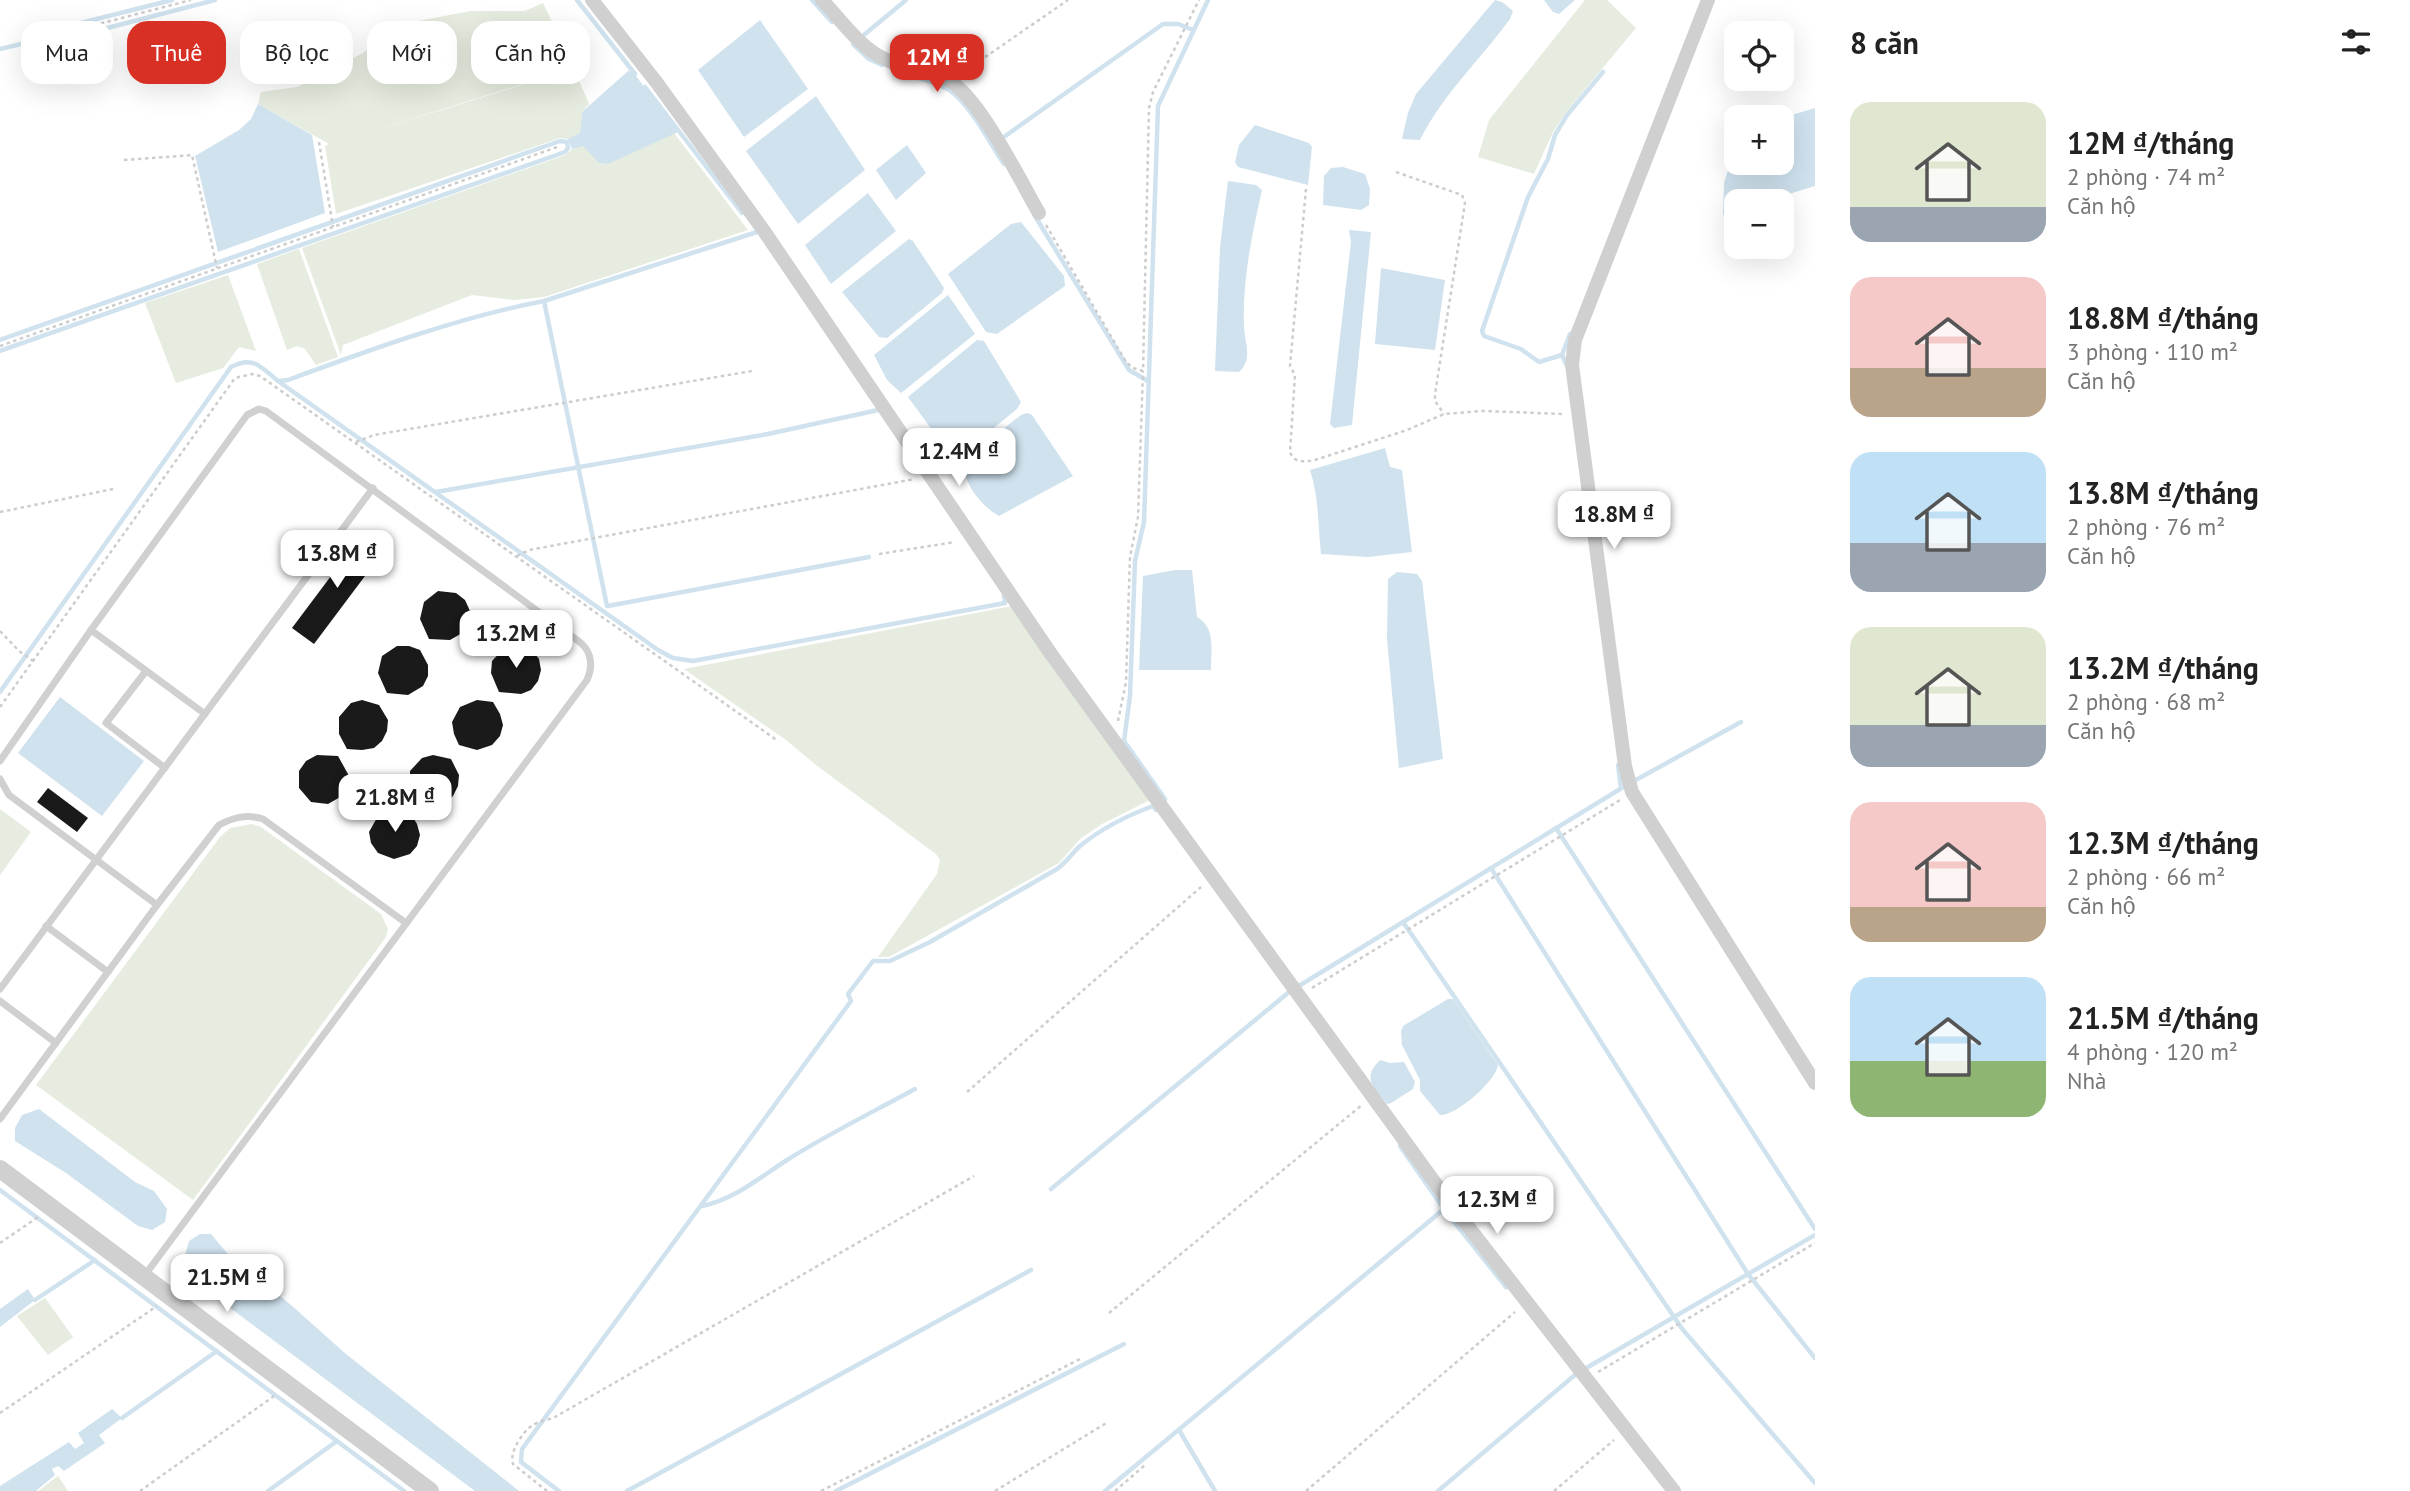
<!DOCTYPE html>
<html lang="vi">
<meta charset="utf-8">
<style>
body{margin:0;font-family:"PT Sans",sans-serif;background:#f6f6f6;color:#222;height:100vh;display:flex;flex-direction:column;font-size:26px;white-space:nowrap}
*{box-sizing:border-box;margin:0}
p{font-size:23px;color:#767676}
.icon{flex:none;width:38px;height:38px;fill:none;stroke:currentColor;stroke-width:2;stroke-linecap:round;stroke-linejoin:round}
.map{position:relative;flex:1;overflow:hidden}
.panel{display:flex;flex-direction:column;background:#fff;width:595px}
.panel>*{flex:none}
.top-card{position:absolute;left:21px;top:21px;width:665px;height:63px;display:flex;gap:14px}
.tools{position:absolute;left:1724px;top:21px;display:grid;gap:14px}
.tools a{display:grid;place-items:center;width:70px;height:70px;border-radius:14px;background:#fff;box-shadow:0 7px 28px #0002;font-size:35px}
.price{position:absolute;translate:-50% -60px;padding:0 16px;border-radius:14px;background:#fff;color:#222;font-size:23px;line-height:46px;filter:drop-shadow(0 2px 4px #0008)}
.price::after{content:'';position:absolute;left:50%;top:42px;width:21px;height:16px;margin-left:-10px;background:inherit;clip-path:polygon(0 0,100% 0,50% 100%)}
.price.current{background:#d93025;color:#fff}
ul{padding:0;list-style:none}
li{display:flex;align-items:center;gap:21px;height:175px;padding:0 35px}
li span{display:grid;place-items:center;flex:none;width:196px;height:140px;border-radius:21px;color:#555}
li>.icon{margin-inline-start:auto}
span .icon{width:84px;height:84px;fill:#fffc;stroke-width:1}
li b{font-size:30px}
h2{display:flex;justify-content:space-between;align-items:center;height:84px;padding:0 35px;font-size:30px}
.tag{padding:0 24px;border-radius:21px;background:#fff;box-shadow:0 7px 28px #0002;font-size:24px;line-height:63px}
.tag.current{background:#d93025;color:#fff}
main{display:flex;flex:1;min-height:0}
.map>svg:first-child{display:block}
.green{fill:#e6ecdf}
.water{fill:#cfe2ee}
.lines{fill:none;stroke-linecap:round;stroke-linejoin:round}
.stream{stroke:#cfe2ee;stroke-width:4.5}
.building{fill:#1a1a1a}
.path{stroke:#cdcdcd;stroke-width:2.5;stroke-dasharray:3.5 3.5;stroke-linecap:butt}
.service{stroke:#d0d0d0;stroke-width:7}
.minor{stroke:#d0d0d0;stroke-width:14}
.tertiary{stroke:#d0d0d0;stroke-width:18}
</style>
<main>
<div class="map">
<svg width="1815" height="1491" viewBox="0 0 1815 1491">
<rect width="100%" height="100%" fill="#fff"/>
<g class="green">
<path d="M1585 0H1607L1636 28 1566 112 1553 132 1534 174 1478 157 1489 120Z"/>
<path d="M543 3 574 68 344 140 574 69 589 104 582 112 580 134 568 139 560 138 336 214 325 146 329 144 258 104 261 92 297 87 363 53 391 28 407 23 471 11H525Z"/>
<path d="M674 133 748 230 544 297 515 300 472 295 343 345 341 355 302 248 565 155 572 149 583 145 599 163 608 164Z"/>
<path d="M299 249 338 357 316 365 305 349 297 346 287 350 257 264Z"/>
<path d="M228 275 256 351 239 347 223 368 176 383 145 303Z"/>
<path d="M1012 606 1150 800 1102 824 1080 839 1059 863 889 957H878L937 874 940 860 936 854 816 765 786 740 684 669Z"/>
<path d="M0 809 31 832 0 875Z"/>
<path d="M252 824 261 827 381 914 388 929 386 937 193 1200 36 1085 220 837 230 828Z"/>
<path d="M45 1298 73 1337 48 1355 17 1316Z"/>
<path d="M58 1476 68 1491H38Z"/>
</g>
<g class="water">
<path d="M1495 0 1502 2 1513 11 1510 19C1480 60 1443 94 1420 140L1402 139 1408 113 1416 94Z"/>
<path d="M1544 0H1575L1559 14 1553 12Z"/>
<path d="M760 20 808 89 744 137 698 70Z"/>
<path d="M628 71 633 72 678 132 608 164 599 163 583 146 572 149 568 139 580 133 582 112Z"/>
<path d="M816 96 865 170 798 224 746 151Z"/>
<path d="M258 104 312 135 325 213 218 252 195 156 239 130 251 119Z"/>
<path d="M1815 108V186L1767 201H1736V211L1723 215 1724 183 1736 144V163H1782V118Z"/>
<path d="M1255 125 1309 143 1312 147 1308 185 1238 167 1235 162 1239 145Z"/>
<path d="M907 145 926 173 896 200 876 170Z"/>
<path d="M1343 167 1365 174 1370 189 1369 205 1361 210 1323 205 1324 176 1331 168Z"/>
<path d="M1228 181 1256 185 1262 190C1252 234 1242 281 1244 327 1245 344 1253 359 1239 372L1215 371 1220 247Z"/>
<path d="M868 193 896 231 831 284 805 245Z"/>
<path d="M1021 222 1064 276 1065 286 997 334 986 332 948 274 1011 224Z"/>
<path d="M1349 230 1371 232 1352 425 1334 428 1330 424 1351 242Z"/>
<path d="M909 239 913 241 944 288 942 293 887 338 879 337 842 292Z"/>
<path d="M1381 268 1445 280 1435 350 1375 344Z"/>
<path d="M948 295 975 334 901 393 887 380 874 355Z"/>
<path d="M977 340 984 341 1021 402 1017 409 958 457 946 449 908 397Z"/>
<path d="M1027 413 1032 415 1073 476 999 516C981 506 962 483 964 460L1021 415Z"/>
<path d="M1385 448 1390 467 1402 470 1412 552 1368 557 1321 554C1318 527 1319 497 1310 470Z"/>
<path d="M1175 570H1192L1197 617C1216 628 1211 650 1211 670H1139L1143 576Z"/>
<path d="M1397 572 1417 574 1422 581 1443 759 1399 768 1387 639 1388 579Z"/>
<path d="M60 697 144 761 102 816 18 753Z"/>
<path d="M1448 999H1453L1498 1065C1496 1081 1456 1116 1440 1115L1420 1091V1080L1402 1045 1401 1031 1403 1026Z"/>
<path d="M1380 1060 1390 1063 1404 1062 1415 1082 1413 1089 1391 1103 1387 1104C1374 1086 1361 1079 1380 1060Z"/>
<path d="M39 1109 135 1182 154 1191 167 1209 165 1222 152 1230 138 1226 66 1173 15 1141V1128L22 1115Z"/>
<path d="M200 1234H211L227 1253 291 1305 346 1354 519 1491H475L185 1274 182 1266 189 1241Z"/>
<path d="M28 1289 35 1300 0 1327V1309Z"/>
<path d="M112 1409 122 1418 99 1435 105 1443 64 1471 58 1466 52 1469 55 1475 36 1491H0V1486L69 1442 75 1449 84 1443 78 1433Z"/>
</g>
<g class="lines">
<g class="stream">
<path d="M172 0 53 30 54 36 61 40 215 0"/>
<path d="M577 0 635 74"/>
<path d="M812 0 832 22"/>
<path d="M859 39 906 0"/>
<path d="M853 44 869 59 882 65"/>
<path d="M0 49 54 36"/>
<path d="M893 70C910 77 931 79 946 88 969 101 989 142 1004 164"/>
<path d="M645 87 742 213"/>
<path d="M1001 139 1163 24H1178L1193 30"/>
<path d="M1035 216 1129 370 1148 381"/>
<path d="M544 301 607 606"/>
<path d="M0 340 560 141 567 142 568 148 565 152 0 351"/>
<path d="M1562 355 1539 362 1521 349 1484 336 1482 331 1528 197 1548 159 1555 135 1567 115 1603 72"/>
<path d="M1566 364 1562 355 1570 334"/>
<path d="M278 381 658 650 673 658 693 661 1005 603 1004 595"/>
<path d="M436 492 768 434 878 410"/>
<path d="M608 606 869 557"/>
<path d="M0 692 231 367C253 355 261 367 278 381L288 380C369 350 460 317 544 301L757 232"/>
<path d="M1618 765 1621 788"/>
<path d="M1165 799 1124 741 1130 696 1135 561 1144 522 1158 106 1208 0"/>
<path d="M1556 828 1815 1229"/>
<path d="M1491 868 1748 1274 1815 1358"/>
<path d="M1403 922 1683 1330 1815 1483"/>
<path d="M1400 1146 1444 1209 1506 1287"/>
<path d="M1051 1189 1289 992 1625 786 1741 722"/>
<path d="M0 1190 404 1491"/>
<path d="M702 1206C735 1199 759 1178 787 1160 828 1134 873 1112 915 1089"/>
<path d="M35 1300 95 1260"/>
<path d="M122 1418 217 1351"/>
<path d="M1179 1430 1215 1491"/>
<path d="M268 1491 337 1441"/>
<path d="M559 1491 521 1462 522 1449 851 1001 848 994 873 961H890L930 942 1057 869C1066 863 1072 853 1080 846 1102 828 1126 816 1153 806L1156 810"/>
<path d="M627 1491 1031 1270"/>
<path d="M836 1491 1124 1344"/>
<path d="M1105 1491 1444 1209"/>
<path d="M1438 1491 1576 1374 1815 1235"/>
</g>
</g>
<g class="building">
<path d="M361 536 383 552 314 644 292 628Z"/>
<path d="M438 591 456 593 465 600 470 611 469 622 464 632 450 640 429 639 420 619 424 602Z"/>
<path d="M522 645 532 650 539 659 541 670 538 681 531 690 521 694 499 692 491 673 492 661 504 648Z"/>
<path d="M397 646H409L420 650 428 665V676L423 686 408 695 387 693 378 673 382 656Z"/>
<path d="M362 700 379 705 388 720 387 731 382 741 374 748 362 750 347 749 339 734V717L351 703Z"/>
<path d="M477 700 493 702 500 714 503 725 500 736 492 745 477 750 459 745 454 734 452 722 460 707Z"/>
<path d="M317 755 338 756 348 774 347 785 342 796 328 804 311 802 299 788V771L306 761Z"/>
<path d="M433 755 451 759 459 775 458 786 453 796 445 803 433 805 418 803 410 789V771L422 758Z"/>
<path d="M48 788 88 818 77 832 37 802Z"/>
<path d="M394 809 409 811 417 824 420 835 417 846 410 854 394 859 378 853 371 843 369 832 378 816Z"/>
</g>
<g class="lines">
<g class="path">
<path d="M60 34 191 0"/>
<path d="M962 73 1068 0"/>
<path d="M319 142 333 227"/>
<path d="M124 160 192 155 217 268"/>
<path d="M1396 172 1462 195 1465 203 1435 394V401L1444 414"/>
<path d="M1306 189 1290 366 1295 375 1290 452C1294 463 1302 461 1312 461L1407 430 1444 414 1482 411 1565 414"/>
<path d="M1046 225 1126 362 1133 368 1143 371 1149 108 1153 92 1199 0"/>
<path d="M0 346 560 146"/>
<path d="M356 442 374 435 752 371"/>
<path d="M0 512 113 489"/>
<path d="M879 554 955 542"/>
<path d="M517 556 529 550 915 479"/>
<path d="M0 631 19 651 33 661"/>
<path d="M0 707 235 378 252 374 260 376 778 741"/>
<path d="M1118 721 1126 682 1130 557 1138 517 1143 372"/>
<path d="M1312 988 1620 800"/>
<path d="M967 1092 1201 887"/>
<path d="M0 1243 38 1217"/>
<path d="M1109 1313 1362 1105"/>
<path d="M1598 1372 1815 1243"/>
<path d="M0 1413 157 1306"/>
<path d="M140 1491 274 1396"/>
<path d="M547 1491 513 1464C509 1452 523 1431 533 1425 539 1421 549 1420 555 1417L974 1176"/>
<path d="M821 1491 1082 1358"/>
<path d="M995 1491 1108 1422"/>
<path d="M1115 1491 1145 1465"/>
<path d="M1306 1491 1515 1312"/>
<path d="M1554 1491 1614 1440"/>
</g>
<g class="service">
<path d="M91 630 205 714"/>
<path d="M146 671 106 723 165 768"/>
<path d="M0 761 91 630 247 415 259 409 266 411 581 643C592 653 593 667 587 680L145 1275"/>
<path d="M0 779 9 795 157 905 0 1119"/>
<path d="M157 905 219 825C234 817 247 814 263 819L406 923"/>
<path d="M46 926 108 972"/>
<path d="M0 989 373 488"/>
<path d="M0 1001 56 1043"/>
</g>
<g class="minor">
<path d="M592 0 657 83 764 231 1051 654 1449 1202 1674 1491"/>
<path d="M822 0C842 21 861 50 889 61 908 69 932 70 950 81 980 99 1020 180 1039 213"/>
<path d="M1708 0 1575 340 1572 365 1625 766 1632 792 1815 1083"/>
</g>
<path class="tertiary" d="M0 1169 430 1491"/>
</g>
</svg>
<div class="tools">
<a><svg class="icon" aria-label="locate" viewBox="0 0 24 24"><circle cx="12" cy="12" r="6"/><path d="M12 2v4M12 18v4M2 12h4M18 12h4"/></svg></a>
<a>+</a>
<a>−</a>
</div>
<b class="price current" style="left:937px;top:94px">12M ₫</b>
<b class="price" style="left:959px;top:488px">12.4M ₫</b>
<b class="price" style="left:1614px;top:551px">18.8M ₫</b>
<b class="price" style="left:337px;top:590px">13.8M ₫</b>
<b class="price" style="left:516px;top:670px">13.2M ₫</b>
<b class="price" style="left:395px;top:834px">21.8M ₫</b>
<b class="price" style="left:1497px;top:1236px">12.3M ₫</b>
<b class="price" style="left:227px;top:1314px">21.5M ₫</b>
<div class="top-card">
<a class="tag">Mua</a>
<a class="tag current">Thuê</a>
<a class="tag">Bộ lọc</a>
<a class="tag">Mới</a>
<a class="tag">Căn hộ</a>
</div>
</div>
<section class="panel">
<h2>8 căn<svg class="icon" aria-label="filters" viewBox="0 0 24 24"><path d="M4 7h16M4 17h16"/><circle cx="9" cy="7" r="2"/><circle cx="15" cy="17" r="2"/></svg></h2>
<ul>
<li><span style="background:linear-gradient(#dfe7d0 75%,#9aa5b1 0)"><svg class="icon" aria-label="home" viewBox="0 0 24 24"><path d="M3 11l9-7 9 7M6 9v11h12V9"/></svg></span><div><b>12M ₫/tháng</b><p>2 phòng · 74 m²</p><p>Căn hộ</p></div></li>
<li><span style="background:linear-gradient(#f6c9c9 65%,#b9a48a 0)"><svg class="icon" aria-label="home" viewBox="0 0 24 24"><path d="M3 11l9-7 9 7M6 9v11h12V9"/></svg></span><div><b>18.8M ₫/tháng</b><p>3 phòng · 110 m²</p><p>Căn hộ</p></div></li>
<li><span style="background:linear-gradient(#bfe0f5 65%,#9aa5b1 0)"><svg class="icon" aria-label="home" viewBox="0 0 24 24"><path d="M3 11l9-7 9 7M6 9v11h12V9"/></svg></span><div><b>13.8M ₫/tháng</b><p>2 phòng · 76 m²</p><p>Căn hộ</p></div></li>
<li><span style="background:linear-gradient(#dfe7d0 70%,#9aa5b1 0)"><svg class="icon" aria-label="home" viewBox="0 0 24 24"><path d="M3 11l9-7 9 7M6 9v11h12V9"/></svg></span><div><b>13.2M ₫/tháng</b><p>2 phòng · 68 m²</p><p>Căn hộ</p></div></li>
<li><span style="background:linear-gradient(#f6c9c9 75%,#b9a48a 0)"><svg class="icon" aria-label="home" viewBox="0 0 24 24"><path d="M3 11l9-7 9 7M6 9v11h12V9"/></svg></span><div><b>12.3M ₫/tháng</b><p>2 phòng · 66 m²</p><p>Căn hộ</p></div></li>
<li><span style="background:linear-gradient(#bfe0f5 60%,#8fb573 0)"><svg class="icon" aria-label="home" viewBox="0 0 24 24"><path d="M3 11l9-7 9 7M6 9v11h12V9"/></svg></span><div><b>21.5M ₫/tháng</b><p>4 phòng · 120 m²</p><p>Nhà</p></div></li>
</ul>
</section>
</main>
